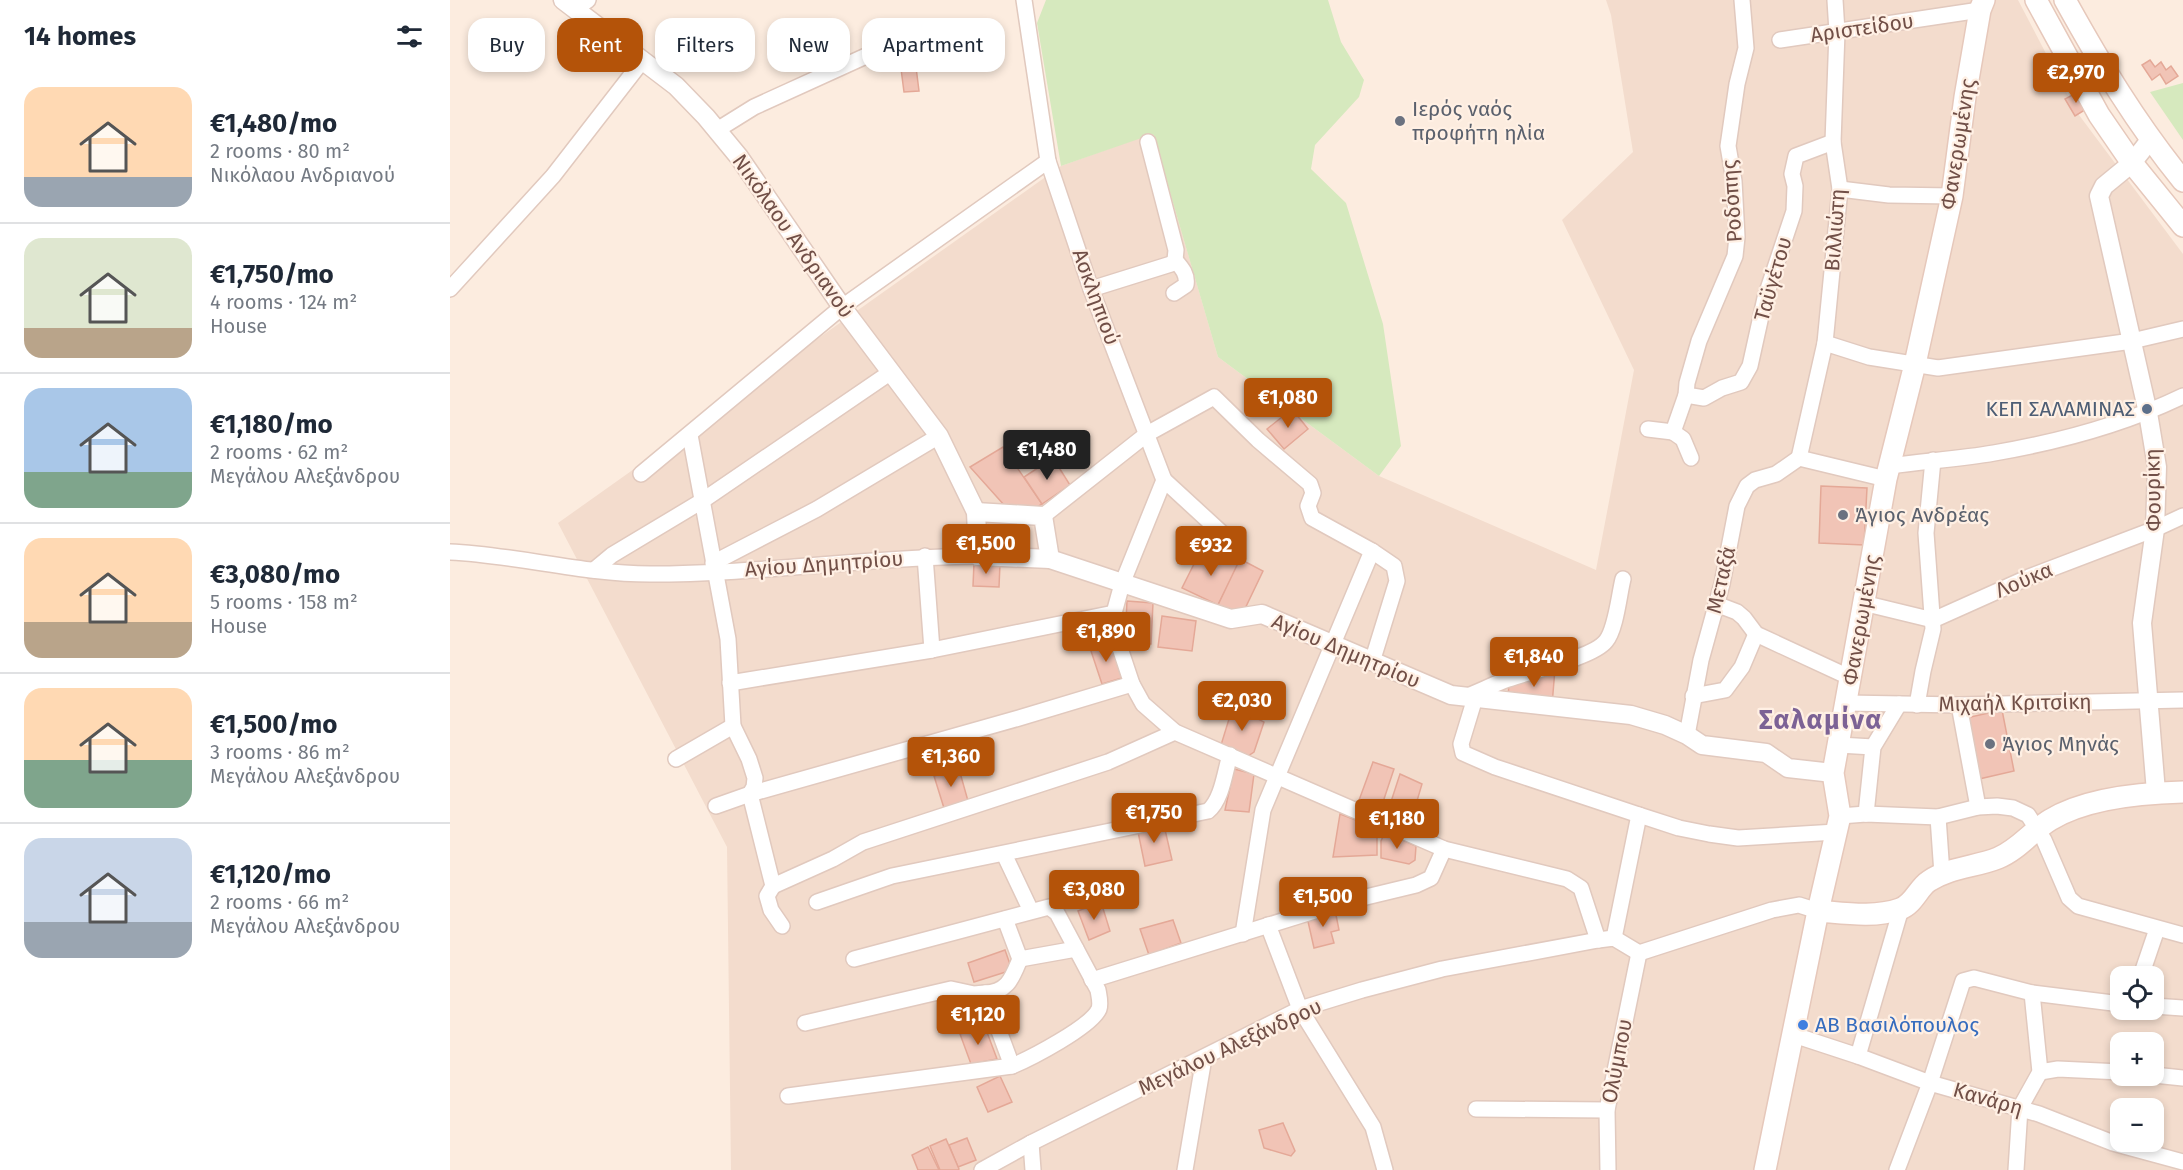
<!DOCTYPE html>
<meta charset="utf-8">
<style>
body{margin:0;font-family:"Fira Sans",sans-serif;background:#f2f2f3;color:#1f2937;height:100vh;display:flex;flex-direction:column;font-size:22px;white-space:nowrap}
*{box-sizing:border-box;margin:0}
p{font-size:20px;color:#747a83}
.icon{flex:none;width:33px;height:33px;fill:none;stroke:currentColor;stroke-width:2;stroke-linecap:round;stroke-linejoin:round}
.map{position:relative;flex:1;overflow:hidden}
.sheet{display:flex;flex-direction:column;background:#fff;width:450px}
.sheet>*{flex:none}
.banner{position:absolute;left:18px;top:18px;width:570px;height:54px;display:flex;gap:12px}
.controls{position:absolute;left:1660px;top:966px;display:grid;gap:12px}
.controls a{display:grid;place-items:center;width:54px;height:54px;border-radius:12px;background:#fff;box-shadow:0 3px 9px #0003;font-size:30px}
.price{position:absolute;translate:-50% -51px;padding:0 14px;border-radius:6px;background:#b45309;color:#fff;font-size:20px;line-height:39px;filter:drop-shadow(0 2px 3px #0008)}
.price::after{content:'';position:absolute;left:50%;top:36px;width:18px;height:14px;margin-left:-9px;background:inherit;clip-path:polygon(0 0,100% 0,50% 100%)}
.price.active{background:#222;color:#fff}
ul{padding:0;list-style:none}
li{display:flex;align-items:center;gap:18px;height:150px;padding:0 24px}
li+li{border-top:2px solid #e0e1e3}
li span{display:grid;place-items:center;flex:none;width:168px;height:120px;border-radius:18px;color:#555}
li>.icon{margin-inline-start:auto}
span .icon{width:72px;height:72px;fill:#fffc;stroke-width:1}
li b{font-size:26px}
h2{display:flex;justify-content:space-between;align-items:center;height:72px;padding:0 24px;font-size:26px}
.pill{padding:0 21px;border-radius:18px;background:#fff;box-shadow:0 3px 9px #0003;font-size:21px;line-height:54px}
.pill.active{background:#b45309;color:#fff}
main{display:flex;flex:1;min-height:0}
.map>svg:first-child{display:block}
.residential{fill:#f3dccd;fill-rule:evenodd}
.green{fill:#d6e9be}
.building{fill:#f1c4b6;stroke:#e4a897;stroke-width:1.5}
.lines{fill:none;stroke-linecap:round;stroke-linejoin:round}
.minor-casing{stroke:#e1c9be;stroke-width:18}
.tertiary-casing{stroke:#e1c9be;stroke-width:21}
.secondary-casing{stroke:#e6c8bb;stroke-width:24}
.minor{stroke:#fff;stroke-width:15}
.tertiary{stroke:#fff;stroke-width:18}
.secondary{stroke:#fff;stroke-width:21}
.worship-dot{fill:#6b7280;stroke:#fff0e4;stroke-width:2}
.service-dot{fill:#5c6f8a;stroke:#fff0e4;stroke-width:2}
.shop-dot{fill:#3f7fe0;stroke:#fff0e4;stroke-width:2}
.labels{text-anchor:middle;stroke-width:4.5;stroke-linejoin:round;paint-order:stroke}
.street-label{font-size:21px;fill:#714f47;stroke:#fff0e4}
.worship-label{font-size:21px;fill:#5b616d;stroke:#fff0e4;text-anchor:start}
.service-label{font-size:21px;fill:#4e5e75;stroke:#fff0e4;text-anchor:end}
.shop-label{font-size:21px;fill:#366cbe;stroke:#fff0e4;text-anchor:start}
.district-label{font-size:27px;font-weight:bold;letter-spacing:1.5px;fill:#7c6295;stroke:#fff0e4}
</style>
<main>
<section class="sheet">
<h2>14 homes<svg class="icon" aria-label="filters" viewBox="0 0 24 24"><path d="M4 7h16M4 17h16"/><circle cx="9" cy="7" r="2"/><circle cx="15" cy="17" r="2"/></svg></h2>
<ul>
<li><span style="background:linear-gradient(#ffd9b3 75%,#9aa5b1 0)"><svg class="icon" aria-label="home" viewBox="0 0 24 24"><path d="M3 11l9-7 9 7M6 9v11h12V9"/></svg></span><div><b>€1,480/mo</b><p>2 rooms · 80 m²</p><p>Νικόλαου Ανδριανού</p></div></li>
<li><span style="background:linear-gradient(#dfe7d0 75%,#b9a48a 0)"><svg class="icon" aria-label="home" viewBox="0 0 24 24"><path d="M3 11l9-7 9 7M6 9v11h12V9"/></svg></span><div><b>€1,750/mo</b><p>4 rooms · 124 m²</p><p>House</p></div></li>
<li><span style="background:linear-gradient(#a9c7e8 70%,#7fa58c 0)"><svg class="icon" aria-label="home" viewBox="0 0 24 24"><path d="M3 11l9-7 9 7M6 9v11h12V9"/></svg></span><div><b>€1,180/mo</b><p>2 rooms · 62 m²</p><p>Μεγάλου Αλεξάνδρου</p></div></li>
<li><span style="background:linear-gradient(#ffd9b3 70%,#b9a48a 0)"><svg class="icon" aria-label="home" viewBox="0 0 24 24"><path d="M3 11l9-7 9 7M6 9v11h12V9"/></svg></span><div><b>€3,080/mo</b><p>5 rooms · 158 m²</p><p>House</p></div></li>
<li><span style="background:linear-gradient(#ffd9b3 60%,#7fa58c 0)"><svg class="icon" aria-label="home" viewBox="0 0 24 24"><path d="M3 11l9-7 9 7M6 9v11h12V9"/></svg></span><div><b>€1,500/mo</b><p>3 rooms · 86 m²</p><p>Μεγάλου Αλεξάνδρου</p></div></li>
<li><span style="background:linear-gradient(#c9d6e8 70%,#9aa5b1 0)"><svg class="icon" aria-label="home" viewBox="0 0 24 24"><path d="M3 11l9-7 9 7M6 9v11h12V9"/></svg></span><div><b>€1,120/mo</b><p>2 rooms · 66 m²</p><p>Μεγάλου Αλεξάνδρου</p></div></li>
</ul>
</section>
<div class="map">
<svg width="1733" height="1170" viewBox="0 0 1733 1170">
<rect width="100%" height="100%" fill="#fcecdf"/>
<path class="residential" d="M1156 0H1568L1626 111 1733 254V1170H281L277 847 108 523 611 166 703 133 768 357 929 476 1146 570 1184 370 1112 220 1183 152 1161 15ZM1671 976H1704V1010H1671ZM1671 1042H1704V1076H1671ZM1671 1108H1704V1142H1671Z"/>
<g class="green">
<path d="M596 0H878L891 42 914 80 909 97 865 145 861 169 896 203 933 324 951 446 929 476 768 357 703 134 611 166 587 23Z"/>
<path d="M1733 83V140L1700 92Z"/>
</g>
<g class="building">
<path d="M465 59 469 91 454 92 450 61Z"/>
<path d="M1700 60 1705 67 1711 62 1716 70 1721 66 1728 76 1716 84 1710 74 1702 80 1692 65Z"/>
<path d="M1628 92 1638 108 1625 116 1615 99Z"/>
<path d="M842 409 858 429 834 449 817 429Z"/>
<path d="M553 447 592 504 584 509 555 506 520 467Z"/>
<path d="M603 458 620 485 592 504 574 477Z"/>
<path d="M1371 486 1417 488 1414 545 1369 543Z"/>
<path d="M767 550 790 561 768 605 732 588 749 554 761 561Z"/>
<path d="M790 559 813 571 791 617 768 605Z"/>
<path d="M524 563 550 564 549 587 523 586Z"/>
<path d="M677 601 703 603 701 644 675 642Z"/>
<path d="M712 616 746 621 742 651 708 647Z"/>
<path d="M660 641 672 678 652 684 640 648Z"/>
<path d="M1105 669 1102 705 1058 698 1059 682Z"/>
<path d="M783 706 814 722 804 752 798 756 771 745Z"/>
<path d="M1552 710 1564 771 1529 779 1516 718Z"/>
<path d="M923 762 944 769 930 811 908 803Z"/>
<path d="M509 769 518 801 494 808 484 776Z"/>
<path d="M784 769 804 774 799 812 775 810Z"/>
<path d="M950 774 972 784 959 828 936 817Z"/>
<path d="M890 814 927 828V855L883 857Z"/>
<path d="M713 821 722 860 695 866 687 827Z"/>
<path d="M935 832 966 846 965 860 959 864 931 858V841Z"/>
<path d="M651 902 660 931 639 940 628 911Z"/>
<path d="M885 910 889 930 881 932 884 943 864 948 857 917Z"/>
<path d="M723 920 731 943 699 955 690 929Z"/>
<path d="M555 950 562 970 524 982 518 963Z"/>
<path d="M535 1027 547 1059 521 1064 510 1034Z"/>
<path d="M550 1076 562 1102 538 1112 527 1087Z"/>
<path d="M833 1123 845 1151 841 1156 814 1148 809 1130Z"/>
<path d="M517 1138 526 1160 508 1167 499 1145Z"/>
<path d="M496 1139 509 1169 508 1170H490L480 1146Z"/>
<path d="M478 1147 489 1170H468L462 1155Z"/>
</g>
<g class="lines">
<defs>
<g id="minor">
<path d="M574 0 598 161 641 289 714 480 672 584 664 613 670 648 682 684 693 704 725 732 994 849 1117 879 1131 888 1148 940"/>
<path d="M125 9 138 0"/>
<path d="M1330 40 1530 10"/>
<path d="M267 130 304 107 427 51 490 37"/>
<path d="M1390 189 1439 195 1502 196"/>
<path d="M0 289 103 176 193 60"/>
<path d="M641 289 721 264 725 260 726 250 698 142"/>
<path d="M724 293 736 285C738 274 731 267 725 260"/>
<path d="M1375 343 1419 357 1488 368 1682 341 1733 329"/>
<path d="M1236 395 1254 398 1272 388 1291 382 1300 366 1315 298 1344 211 1345 186 1342 174 1346 156 1383 142"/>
<path d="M1198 429 1223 432"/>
<path d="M240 435 278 639 283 726 299 759 305 778 304 787 300 794 323 886 317 896 321 910 332 926"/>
<path d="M1241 458 1233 439 1223 432 1236 395 1237 383 1249 341 1285 256 1287 237 1284 181 1278 146 1287 84 1296 48 1292 0"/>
<path d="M1349 458 1375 343 1390 189 1383 142 1387 32 1385 0"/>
<path d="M1349 458 1436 479"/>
<path d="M1439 466C1474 461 1510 459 1544 453 1608 442 1675 424 1733 396"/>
<path d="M191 474 392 307 598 161"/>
<path d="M714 480 775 536"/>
<path d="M593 516 697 434 764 397 808 440 860 484 863 493 858 506 862 518 922 551 944 566 947 581 922 662"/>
<path d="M0 552C67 555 133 574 200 574 310 574 419 557 528 556"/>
<path d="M475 556 482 650"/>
<path d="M263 563 367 509 489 436"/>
<path d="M144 570 162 555 252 501 441 372"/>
<path d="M1413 603 1483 620 1579 577 1705 529 1733 516"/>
<path d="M1266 604 1287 612 1294 618 1306 634 1401 678"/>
<path d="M280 683 482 650 664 613"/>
<path d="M1243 696 1275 690 1292 667 1306 634"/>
<path d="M1015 697C1028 692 1040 686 1053 681 1076 672 1143 658 1156 641 1166 629 1169 595 1173 579"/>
<path d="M1025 698 1011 744 1013 753 1045 767 1189 815 1229 828 1259 834 1288 838 1386 832"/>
<path d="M1396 703 1509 705 1733 700"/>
<path d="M1467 705 1473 671 1483 629 1476 533 1483 460"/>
<path d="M1509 705 1528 807"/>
<path d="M1237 735 1251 660 1272 584 1287 506 1297 486 1305 480 1326 474 1349 458"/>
<path d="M1389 745 1423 747"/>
<path d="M226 759 283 726"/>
<path d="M266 806 300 794 569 718 682 684"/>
<path d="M1416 814 1423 747 1449 704"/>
<path d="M1390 816 1416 814 1488 817 1528 807 1547 806 1563 808 1578 815 1594 840 1619 898 1628 906 1733 935"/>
<path d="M1488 817 1492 874"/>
<path d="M554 854 581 911"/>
<path d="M323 886 383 859 413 842 658 762 725 732"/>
<path d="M367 902 442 876 758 811C772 800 775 771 780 755"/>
<path d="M818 925 850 1009 923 1127 935 1170"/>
<path d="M793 934 813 810 922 551"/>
<path d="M1164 938 1189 815"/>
<path d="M1189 953 1322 910 1349 905 1368 911"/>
<path d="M570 959 626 949"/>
<path d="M1691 976 1707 929"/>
<path d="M642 980 887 904 966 885 981 878 994 849"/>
<path d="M535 993C558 992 562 978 570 959L555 919"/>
<path d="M1582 993 1671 1004"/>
<path d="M1704 1006 1733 1008"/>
<path d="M355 1023 501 989 524 994 535 993 562 1066"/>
<path d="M1344 1035 1408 1056 1480 1083 1589 1114 1663 1143 1733 1162"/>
<path d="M1408 1056 1451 909"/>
<path d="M1590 1072 1608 1069 1671 1072"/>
<path d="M1704 1075 1733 1078"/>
<path d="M338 1096 562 1066C581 1058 641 1027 649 1009 651 1003 649 996 648 990L607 913 599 907 404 959"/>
<path d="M1026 1109 1157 1110"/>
<path d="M581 1143 583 1170"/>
<path d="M532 1170 581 1143 850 1009 912 990 992 969 1148 940 1164 938 1189 953"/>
<path d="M735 1170 754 1058"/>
<path d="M1158 1170 1157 1110 1189 953"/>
<path d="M1447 1170 1480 1083 1513 981 1524 978 1582 993 1590 1072 1570 1108 1566 1170"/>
</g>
<g id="tertiary">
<path d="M113 0 226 86 256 117 289 157 392 307 489 436 526 512 528 556 600 559 781 619 812 614 1001 695 1181 715 1215 725 1237 735 1252 745 1316 753 1338 768 1383 773"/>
<path d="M1700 140 1682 163 1654 186 1649 196 1698 413 1707 467 1705 529 1692 623 1706 792"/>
<path d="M526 512 593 516 600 559"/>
</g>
<g id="secondary">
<path d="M1586 0 1649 115 1682 163 1733 226"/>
<path d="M1615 0C1651 65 1686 123 1733 181"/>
<path d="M1368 911C1394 913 1425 918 1450 909 1464 904 1468 888 1479 881 1500 867 1526 867 1548 858 1568 850 1582 831 1600 820 1636 798 1692 793 1733 792"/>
<path d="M1315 1170 1368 911 1390 816 1383 773 1436 479 1465 364 1502 196 1515 97 1530 10 1534 0"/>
</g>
</defs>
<use href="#minor" class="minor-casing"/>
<use href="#tertiary" class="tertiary-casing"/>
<use href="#secondary" class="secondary-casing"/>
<use href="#minor" class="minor"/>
<use href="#tertiary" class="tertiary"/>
<use href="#secondary" class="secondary"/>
</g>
<g class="worship-dot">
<circle cx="950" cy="121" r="6"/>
<circle cx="1393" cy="515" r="6"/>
<circle cx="1540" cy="744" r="6"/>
</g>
<circle class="service-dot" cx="1697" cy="409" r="6"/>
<circle class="shop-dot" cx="1353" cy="1025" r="6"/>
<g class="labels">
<g class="street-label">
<text transform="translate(1412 28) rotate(-8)" y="7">Αριστείδου</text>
<text transform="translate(1508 144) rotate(-81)" y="7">Φανερωμένης</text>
<text transform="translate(1282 201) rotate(-94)" y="7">Ροδόπης</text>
<text transform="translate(1385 230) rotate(-86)" y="7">Βιλλιώτη</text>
<text transform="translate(343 236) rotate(55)" y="7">Νικόλαου Ανδριανού</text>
<text transform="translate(1323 279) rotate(-74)" y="7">Ταϋγέτου</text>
<text transform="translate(646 297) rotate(70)" y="7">Ασκληπιού</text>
<text transform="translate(1703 490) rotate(-91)" y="7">Φουρίκη</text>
<text transform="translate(374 564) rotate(-4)" y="7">Αγίου Δημητρίου</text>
<text transform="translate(1271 580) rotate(-77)" y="7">Μεταξά</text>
<text transform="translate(1574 580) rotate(-23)" y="7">Λούκα</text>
<text transform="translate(1411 620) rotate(-80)" y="7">Φανερωμένης</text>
<text transform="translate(896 651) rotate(23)" y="7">Αγίου Δημητρίου</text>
<text transform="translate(1565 703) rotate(-1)" y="7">Μιχαήλ Κριτσίκη</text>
<text transform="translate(780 1047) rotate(-25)" y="7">Μεγάλου Αλεξάνδρου</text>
<text transform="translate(1167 1061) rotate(-79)" y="7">Ολύμπου</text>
<text transform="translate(1538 1099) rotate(16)" y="7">Κανάρη</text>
</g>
<g class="worship-label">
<text x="962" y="116">Ιερός ναός<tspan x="962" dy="24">προφήτη ηλία</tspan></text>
<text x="1405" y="522">Άγιος Ανδρέας</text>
<text x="1552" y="751">Άγιος Μηνάς</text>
</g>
<g class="service-label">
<text x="1685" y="416">ΚΕΠ ΣΑΛΑΜΙΝΑΣ</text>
</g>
<g class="shop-label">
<text x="1365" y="1032">ΑΒ Βασιλόπουλος</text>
</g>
<g class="district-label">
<text x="1371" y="729">Σαλαμίνα</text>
</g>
</g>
</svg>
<div class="controls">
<a><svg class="icon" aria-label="locate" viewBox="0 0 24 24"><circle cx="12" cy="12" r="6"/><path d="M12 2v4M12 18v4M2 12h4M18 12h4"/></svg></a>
<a>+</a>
<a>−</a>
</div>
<b class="price" style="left:1626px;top:104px">€2,970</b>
<b class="price" style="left:838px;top:429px">€1,080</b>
<b class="price active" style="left:597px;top:481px">€1,480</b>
<b class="price" style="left:536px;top:575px">€1,500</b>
<b class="price" style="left:761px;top:577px">€932</b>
<b class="price" style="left:656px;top:663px">€1,890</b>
<b class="price" style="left:1084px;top:688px">€1,840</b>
<b class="price" style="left:792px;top:732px">€2,030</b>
<b class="price" style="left:501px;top:788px">€1,360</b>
<b class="price" style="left:704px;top:844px">€1,750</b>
<b class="price" style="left:947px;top:850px">€1,180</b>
<b class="price" style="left:644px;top:921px">€3,080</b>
<b class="price" style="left:873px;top:928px">€1,500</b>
<b class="price" style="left:528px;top:1046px">€1,120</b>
<div class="banner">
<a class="pill">Buy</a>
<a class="pill active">Rent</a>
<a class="pill">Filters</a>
<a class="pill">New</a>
<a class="pill">Apartment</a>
</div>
</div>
</main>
